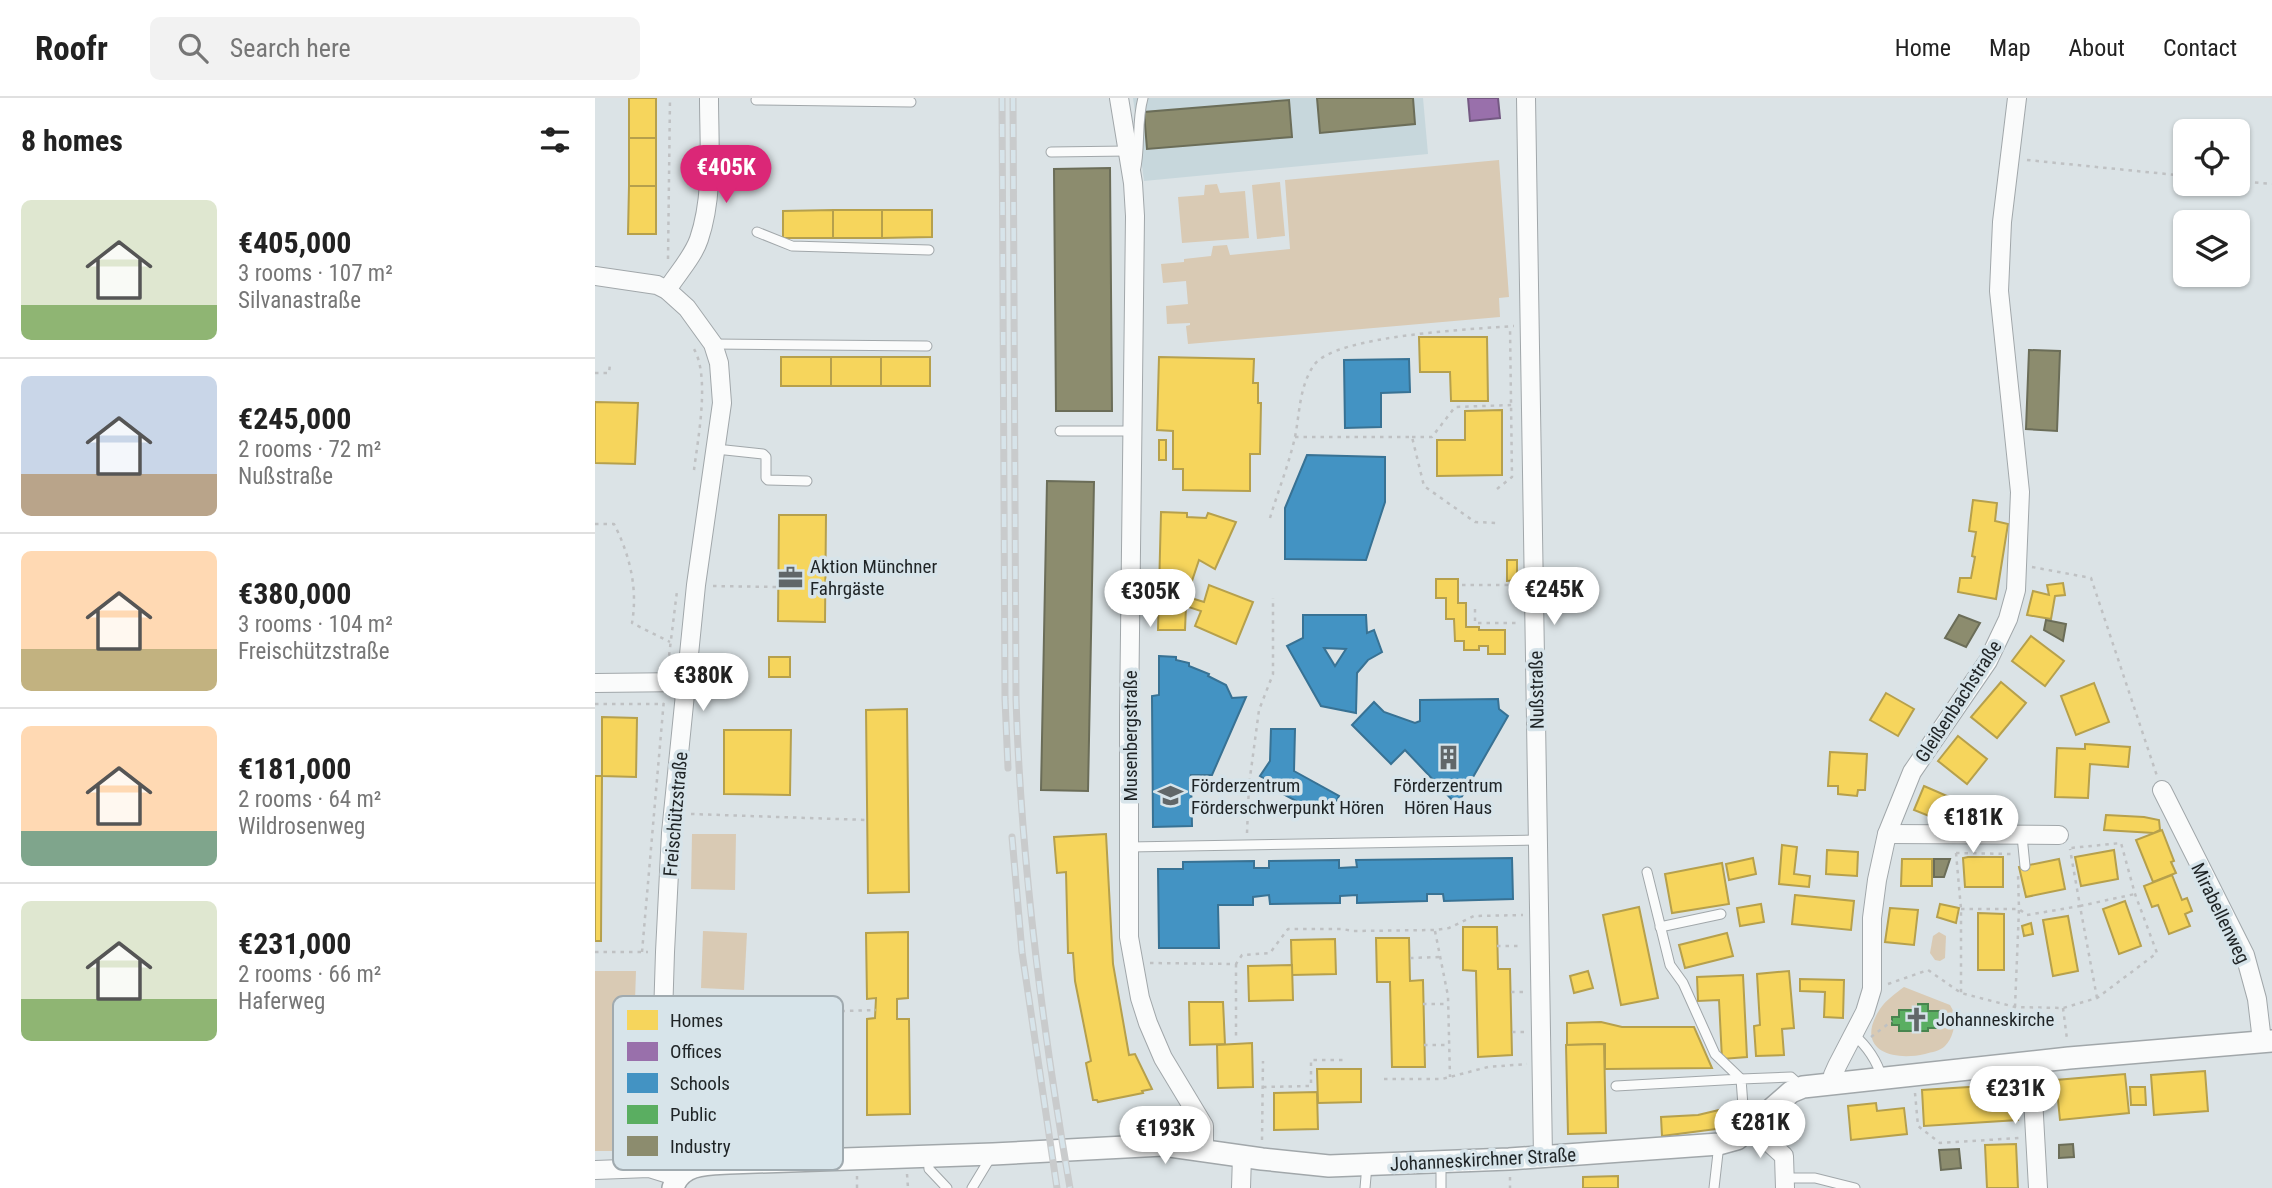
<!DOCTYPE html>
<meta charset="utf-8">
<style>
body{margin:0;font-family:"Roboto Condensed",sans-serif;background:#f2f2f2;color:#222;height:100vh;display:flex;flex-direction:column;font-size:26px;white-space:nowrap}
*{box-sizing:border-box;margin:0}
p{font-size:23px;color:#767676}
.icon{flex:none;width:38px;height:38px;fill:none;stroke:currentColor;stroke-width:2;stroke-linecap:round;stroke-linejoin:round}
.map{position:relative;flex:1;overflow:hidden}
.details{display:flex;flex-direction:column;background:#fff;width:595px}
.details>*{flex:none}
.controls{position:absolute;left:1578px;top:21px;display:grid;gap:14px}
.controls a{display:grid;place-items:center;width:77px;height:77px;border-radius:10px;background:#fff;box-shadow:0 2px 5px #0004;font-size:35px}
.price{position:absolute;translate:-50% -60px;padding:0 16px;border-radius:24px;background:#fff;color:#222;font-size:23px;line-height:46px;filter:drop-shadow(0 2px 4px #0008)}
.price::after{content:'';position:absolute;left:50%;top:42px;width:21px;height:16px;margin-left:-10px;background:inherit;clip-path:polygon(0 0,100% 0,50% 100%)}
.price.current{background:#db2777;color:#fff}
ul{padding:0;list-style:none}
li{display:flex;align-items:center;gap:21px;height:175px;padding:0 21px}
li+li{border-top:2px solid #e0e0e0}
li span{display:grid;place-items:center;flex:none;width:196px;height:140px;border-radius:10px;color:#555}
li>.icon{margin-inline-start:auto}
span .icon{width:84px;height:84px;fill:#fffc;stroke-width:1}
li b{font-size:30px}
h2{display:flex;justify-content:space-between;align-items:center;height:84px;padding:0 21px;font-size:30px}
header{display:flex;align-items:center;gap:42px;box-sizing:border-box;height:98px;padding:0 35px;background:#fff;border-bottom:2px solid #e0e0e0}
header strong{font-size:33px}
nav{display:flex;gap:38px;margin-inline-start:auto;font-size:24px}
.search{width:490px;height:63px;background:#f2f2f2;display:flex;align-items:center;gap:18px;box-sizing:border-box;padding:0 24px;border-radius:10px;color:#767676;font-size:26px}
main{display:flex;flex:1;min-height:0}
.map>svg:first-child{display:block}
.built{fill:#c7d7dc}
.green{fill:#d9cab4}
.homes{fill:#f6d55c;stroke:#b6a04c;stroke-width:2}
.offices{fill:#9970ab;stroke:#745983;stroke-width:2}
.schools{fill:#4393c3;stroke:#387294;stroke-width:2;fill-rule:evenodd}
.public{fill:#5aae61;stroke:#48854f;stroke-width:2}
.industry{fill:#8c8c6e;stroke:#6b6d58;stroke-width:2}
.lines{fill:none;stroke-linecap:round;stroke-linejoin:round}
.service-casing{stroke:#a1a7aa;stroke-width:11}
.minor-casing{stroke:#a1a7aa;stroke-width:20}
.tertiary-casing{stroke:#a1a7aa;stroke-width:24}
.path{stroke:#bfc1c3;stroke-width:2.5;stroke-dasharray:3.5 5;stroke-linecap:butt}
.service{stroke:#fafbfb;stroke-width:9}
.minor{stroke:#fafbfb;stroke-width:18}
.tertiary{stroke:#fafbfb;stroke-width:21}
.rail-casing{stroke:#c9cbcc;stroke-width:7}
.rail{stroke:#d7e4ea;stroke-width:4.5;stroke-dasharray:13;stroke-linecap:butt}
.labels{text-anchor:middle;stroke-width:7;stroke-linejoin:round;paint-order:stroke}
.poi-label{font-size:19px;fill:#1f2426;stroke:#d7e4ea;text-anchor:start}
.street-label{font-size:19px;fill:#1f2426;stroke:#d7e4ea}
.key{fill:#d7e4ea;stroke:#a0aaaf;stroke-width:2}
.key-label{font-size:19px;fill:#1f2426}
</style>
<header>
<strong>Roofr</strong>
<div class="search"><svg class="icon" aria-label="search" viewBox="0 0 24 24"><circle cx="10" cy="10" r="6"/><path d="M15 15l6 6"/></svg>Search here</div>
<nav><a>Home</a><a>Map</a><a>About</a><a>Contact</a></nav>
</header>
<main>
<section class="details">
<h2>8 homes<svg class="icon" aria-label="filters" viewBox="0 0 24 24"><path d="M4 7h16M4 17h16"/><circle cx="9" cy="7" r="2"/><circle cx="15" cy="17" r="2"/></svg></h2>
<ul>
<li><span style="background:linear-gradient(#dfe7d0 75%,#8fb573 0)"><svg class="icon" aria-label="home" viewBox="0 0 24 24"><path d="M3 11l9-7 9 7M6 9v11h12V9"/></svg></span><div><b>€405,000</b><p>3 rooms · 107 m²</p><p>Silvanastraße</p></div></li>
<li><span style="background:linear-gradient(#c9d6e8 70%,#b9a48a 0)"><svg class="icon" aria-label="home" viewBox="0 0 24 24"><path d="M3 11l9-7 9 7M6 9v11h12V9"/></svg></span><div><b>€245,000</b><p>2 rooms · 72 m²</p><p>Nußstraße</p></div></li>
<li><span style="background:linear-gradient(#ffd9b3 70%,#c2b280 0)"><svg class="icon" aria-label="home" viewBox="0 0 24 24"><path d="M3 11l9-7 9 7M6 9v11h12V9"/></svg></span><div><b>€380,000</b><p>3 rooms · 104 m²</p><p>Freischützstraße</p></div></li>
<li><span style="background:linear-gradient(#ffd9b3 75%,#7fa58c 0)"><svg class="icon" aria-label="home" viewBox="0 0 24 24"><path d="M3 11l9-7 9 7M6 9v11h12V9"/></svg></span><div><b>€181,000</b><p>2 rooms · 64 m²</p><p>Wildrosenweg</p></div></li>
<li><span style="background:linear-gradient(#dfe7d0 70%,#8fb573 0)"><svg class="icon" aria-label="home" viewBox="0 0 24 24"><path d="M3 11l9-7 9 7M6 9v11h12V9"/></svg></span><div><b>€231,000</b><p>2 rooms · 66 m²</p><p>Haferweg</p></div></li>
</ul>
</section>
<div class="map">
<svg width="1677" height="1090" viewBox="0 0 1677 1090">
<rect width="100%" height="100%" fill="#dbe3e6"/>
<path class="built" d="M538 0H828L833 56 549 83Z"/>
<g class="green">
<path d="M904 62 914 199 904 200 905 219 593 246 591 228 595 227V225L572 226 571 208 593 206 591 183 568 185 566 166 589 164V161L616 158 618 148 632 147 635 157 695 151 690 82Z"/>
<path d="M685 84 690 138 662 141 657 87Z"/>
<path d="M622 86 625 95 650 93 654 140 587 145 583 99 609 97 610 87Z"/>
<path d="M97 736H141L140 792 96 791Z"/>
<path d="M108 833 152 835 149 892 106 890Z"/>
<path d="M1344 834 1351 838 1350 860 1345 863 1340 862 1335 855 1338 838Z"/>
<path d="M0 873H41L35 1053H0Z"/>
<path d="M1309 889 1355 907 1361 918C1359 929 1358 940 1350 948 1345 953 1337 954 1330 956 1296 964 1259 951 1285 911 1291 902 1301 895 1309 889Z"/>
</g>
<g class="homes">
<rect x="34" y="0" width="27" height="40"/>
<rect x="34" y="40" width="27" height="48"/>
<path d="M34 88H61V136H33Z"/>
<path d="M238 112V140H188V113Z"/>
<rect x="238" y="112" width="49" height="28"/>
<path d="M287 112H337V139L287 140Z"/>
<path d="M824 239H892L893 303H856L855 274H825Z"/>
<rect x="186" y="259" width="50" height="29"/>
<rect x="236" y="259" width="50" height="29"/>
<rect x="286" y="259" width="49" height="29"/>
<path d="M564 259 659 261 658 285H663V305H666L665 356H655V393L588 392V371H578V333L562 332Z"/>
<path d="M0 304 43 305 40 366 0 365Z"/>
<path d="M907 312V377L842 378V342H870V313Z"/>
<rect x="564" y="342" width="7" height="20"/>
<path d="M1378 402 1402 405 1400 423 1413 426 1401 501 1363 494 1365 480H1376L1380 459 1377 458 1381 434 1374 433Z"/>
<path d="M566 414 592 415V419L611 420 613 415 641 424 620 471 604 462 596 486V500L609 504 614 487 658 504 641 546 600 528 606 513 591 508 590 532H563Z"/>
<path d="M184 417H231L230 524 183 523Z"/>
<path d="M912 462H922V482L912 483Z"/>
<path d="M841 481H863V505H871V529H884V532H910V556H893V548H884V552H869V543H860L859 521H851V500H841Z"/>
<path d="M1468 485 1470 497 1460 498 1456 521 1432 517 1438 493 1454 497 1452 487Z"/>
<path d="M1436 538 1469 563 1450 588 1417 563Z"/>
<rect x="174" y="559" width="21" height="20"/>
<path d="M1406 584 1431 605 1402 640 1376 619Z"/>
<path d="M1499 585 1514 624 1481 637 1466 598Z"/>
<path d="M1291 595 1319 611 1303 638 1275 622Z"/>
<path d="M312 611 314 794 273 795 271 612Z"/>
<path d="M7 619 42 620 41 679 7 678Z"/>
<path d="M129 632H196L195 697 129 696Z"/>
<path d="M1363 638 1392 661 1372 686 1343 663Z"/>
<path d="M1490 646 1535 649 1533 669 1495 666 1493 700 1460 699 1462 650 1490 651Z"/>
<path d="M1235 654 1272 656 1270 692H1263L1262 698 1243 696V688H1233Z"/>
<path d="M0 678H7L6 843H0Z"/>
<path d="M1329 688 1359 701 1349 724 1319 712Z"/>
<path d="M1511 717 1549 719 1564 722 1565 732 1559 735 1509 732Z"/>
<path d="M1567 732 1579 763 1576 764 1581 775 1558 784 1541 742Z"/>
<path d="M511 736 518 866 534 957 540 956 557 991 547 993 548 995 503 1004 502 1002H498L491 965 496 963 480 883 478 855H473L471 774 462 775 459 739Z"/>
<path d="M1187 747 1202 749 1199 776 1215 778 1214 789 1184 786Z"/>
<path d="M1232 752 1263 754 1262 778 1231 776Z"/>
<path d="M1519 752 1523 781 1486 788 1480 759Z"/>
<path d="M1373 759H1408V789H1370L1368 760Z"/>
<path d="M1158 760 1161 776 1134 782 1131 766Z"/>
<path d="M1307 761H1337V788H1306Z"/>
<path d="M1464 761 1470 791 1431 799 1424 769Z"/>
<path d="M1127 765 1134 806 1077 815 1070 776Z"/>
<path d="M1577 777 1587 802 1592 800 1597 813 1590 816 1595 828 1574 836 1563 807 1557 809 1549 788Z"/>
<path d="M1200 797 1259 803 1256 832 1197 826Z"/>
<path d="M1530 803 1546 848 1524 856 1508 811Z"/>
<path d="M1166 806 1169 824 1145 828 1142 810Z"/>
<path d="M1345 806 1364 810 1361 825 1342 819Z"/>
<path d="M1044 809 1063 900 1026 907 1008 817Z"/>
<path d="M1295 810 1323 812 1319 847 1290 844Z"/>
<path d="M1383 815 1409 816V872H1383Z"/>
<path d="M1473 818 1483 873 1458 878 1448 822Z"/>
<path d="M1436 825 1438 836 1429 838 1427 828Z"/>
<path d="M868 829H902L903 871H915L917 957 883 959 881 873 868 872Z"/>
<path d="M313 834V900L302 901V921H314L315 1016 272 1017V921L280 920 281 900 272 901 271 835Z"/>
<path d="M1132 835 1138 858 1090 870 1084 847Z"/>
<path d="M781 840H814L815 883 828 882 830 969H797L795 884H782Z"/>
<path d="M740 841 741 876 697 877 696 842Z"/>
<path d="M697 867 698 902 654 903 653 868Z"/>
<path d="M993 873 998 890 979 895 975 878Z"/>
<path d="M1194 873 1199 930 1187 931 1189 957 1161 958 1159 928 1165 927 1162 876Z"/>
<path d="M1148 877 1152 959 1127 961 1124 902 1103 903 1102 879Z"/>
<path d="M1205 881 1249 882 1248 920 1229 919 1230 894 1205 893Z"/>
<path d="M594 904H628L630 946 595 947Z"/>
<path d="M1006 924 1027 929H1099L1117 970 1010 971V946L972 947V925Z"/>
<path d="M657 945 658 989 623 990 622 947Z"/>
<path d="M1009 946 1011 1035 973 1036 971 947Z"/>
<path d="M722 971H766V1004L723 1005Z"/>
<path d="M1610 973 1613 1013 1559 1017 1556 977Z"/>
<path d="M1530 976 1534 1015 1465 1022 1461 982Z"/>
<path d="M1421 986 1423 1022 1329 1028 1327 992Z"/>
<path d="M1535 989H1550L1551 1007H1536Z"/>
<path d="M722 994 723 1031 679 1032V995Z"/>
<path d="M1281 1005 1282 1013 1309 1010 1312 1036 1256 1042 1253 1008Z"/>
<path d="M1124 1012 1129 1030 1067 1038 1066 1019 1103 1017Z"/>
<path d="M1421 1046 1423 1090H1392L1390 1047Z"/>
<path d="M1023 1078V1090H988V1079Z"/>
</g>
<path class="offices" d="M873 0H903L905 20 875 23Z"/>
<g class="schools">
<path d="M814 261 815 294 786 295V329L750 330 749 262Z"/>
<path d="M712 357 790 359V404L771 462 690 461V410Z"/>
<path d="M708 517H771L772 535 779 532 787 554 773 562 762 575 761 615 726 608 692 548 708 540ZM729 550 751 551 740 568Z"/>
<path d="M564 558 581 559V562L594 565V568L614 576 613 578 631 587 637 600 651 599 617 677H596L597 728 558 729 557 598 564 597Z"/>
<path d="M903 601 904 611 913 618 862 707 810 652 796 666 757 627 779 604 789 614 820 625 825 623V602Z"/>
<path d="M676 631H700L699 673 744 698 735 716 727 713 725 716 677 690 678 686 665 678 675 663Z"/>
<path d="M917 760 918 801 849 803 848 796H832V803L762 805V797L745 798V805L675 806 674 797 658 799V807H623L624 850H564L563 771H588V764L659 763V770H674V763L744 762V770L762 769 761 762Z"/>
</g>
<path class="public" d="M1323 906H1333V913H1344V930H1333V933H1304V927H1297V919H1304V912H1323Z"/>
<g class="industry">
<path d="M722 0H818L820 26 725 35Z"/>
<path d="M694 2 697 39 552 51 549 14Z"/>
<path d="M515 70 517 313H461L459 71Z"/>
<path d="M1434 252 1465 253 1462 333 1431 331Z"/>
<path d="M452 383 499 384 493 693 446 692Z"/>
<path d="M1364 517 1385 525 1371 549 1350 540Z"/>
<path d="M1451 522 1471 526 1468 543 1449 532Z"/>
<path d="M1339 761H1355L1349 779H1339Z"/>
<path d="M1478 1046 1479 1059 1464 1060V1047Z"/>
<path d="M1364 1051 1366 1070 1346 1072 1344 1052Z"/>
</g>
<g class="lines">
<defs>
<g id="service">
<path d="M161 2 316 4"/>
<path d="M456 54 533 53"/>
<path d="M540 74C546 49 541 24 548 0"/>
<path d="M162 134 197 148 334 152"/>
<path d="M118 246 332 248"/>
<path d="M465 333H538"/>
<path d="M121 351 168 356 171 359V380L173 382 212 383"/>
<path d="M1427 738 1430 768"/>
<path d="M534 749 944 742"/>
<path d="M1065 829 1126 816"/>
<path d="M1258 936C1272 948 1282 963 1287 980"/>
<path d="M1021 988 1146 981 1120 956 1088 885 1075 867 1052 774"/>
<path d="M1156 1027 1149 1021 1146 981 1196 979 1206 988"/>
<path d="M333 1060 334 1071 352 1090"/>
<path d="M846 1065V1090"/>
<path d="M1190 1080H1220L1260 1090"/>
<path d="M377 1090 397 1057"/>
<path d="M770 1090 772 1067"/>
<path d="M1119 1090 1124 1046"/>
</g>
<g id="minor">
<path d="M524 0 538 85 540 118 534 619V839L545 900 553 925 568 960 609 1028V1051"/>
<path d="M931 0 948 1059"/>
<path d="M0 178 62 187 72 192 92 210 118 246 124 265 127 305 101 487 76 735 70 854 68 919 72 1049 83 1079"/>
<path d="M72 192C82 176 98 159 104 141 119 97 114 46 114 0"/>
<path d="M0 585 92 584"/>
<path d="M1567 692 1650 857 1662 901 1667 943"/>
<path d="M1292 736 1464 737"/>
<path d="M1436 964 1443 1090"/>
<path d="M1238 985V977L1242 968 1270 914 1277 891V820L1282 782 1292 736 1317 674 1393 563 1413 521 1421 492 1425 394 1404 193 1407 124 1422 0"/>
<path d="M1157 1029 1189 1058 1190 1090"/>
<path d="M0 1072 54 1070 83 1079"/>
<path d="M646 1090 647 1058"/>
</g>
<path id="tertiary" d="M78 1090C85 1065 113 1066 134 1065L398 1056 568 1047 667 1061 734 1068 914 1061 1124 1046 1142 1041 1196 994 1208 989 1474 960 1677 943"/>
</defs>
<use href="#service" class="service-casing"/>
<use href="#minor" class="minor-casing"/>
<use href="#tertiary" class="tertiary-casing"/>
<g class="path">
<path d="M1432 62 1591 78"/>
<path d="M1643 83 1677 86"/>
<path d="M73 161 75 0"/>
<path d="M0 275H14L15 266"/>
<path d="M700 339H817L829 388 880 424 902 425"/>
<path d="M817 339H837L860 309 917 307"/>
<path d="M99 372C103 340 115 279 99 251"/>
<path d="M902 391 917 379 915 229"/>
<path d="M675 420C683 393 694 366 700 339 705 314 704 289 719 267 740 237 881 231 919 228"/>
<path d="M0 426H19C35 457 43 491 37 525L75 544"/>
<path d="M1437 469 1496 480 1562 678"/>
<path d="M867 487H923"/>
<path d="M118 488 183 489"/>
<path d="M880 511V525H922"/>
<path d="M73 566 82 493"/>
<path d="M0 606H69"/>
<path d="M96 716 272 722"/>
<path d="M652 735 654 687 664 612 678 576V500"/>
<path d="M1361 755 1417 756"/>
<path d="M1361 755 1366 811V895"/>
<path d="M1366 811H1424L1432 817 1485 808 1475 751"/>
<path d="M840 833 853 898 855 979"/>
<path d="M902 848H927"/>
<path d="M0 854H53"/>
<path d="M47 854 69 601"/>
<path d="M815 860 845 859"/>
<path d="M555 865 641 866 647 857 675 855 693 831H747L758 833 840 832 854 830 879 818 928 817"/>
<path d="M641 866V942"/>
<path d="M1293 886 1333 872 1366 895 1420 909 1468 910 1502 900 1562 855 1540 796 1526 745 1476 750"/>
<path d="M916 894H930"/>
<path d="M1502 900 1485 808 1540 796"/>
<path d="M828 906H853"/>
<path d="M1420 909 1424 811 1423 776"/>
<path d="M1468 910 1472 941"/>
<path d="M85 918 281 912"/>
<path d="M917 934H931"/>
<path d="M1276 939 1297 923"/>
<path d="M829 947H854"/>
<path d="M164 954 166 917"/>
<path d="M789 981H847L893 969 932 966"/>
<path d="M668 989 716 988V962H749"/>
<path d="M1320 995 1323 1028 1345 1045 1424 1040"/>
<path d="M1199 1016V1045"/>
<path d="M667 1042 668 963"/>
<path d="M312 1076 313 1090"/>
<path d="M915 1079V1090"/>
<path d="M262 1090V1078"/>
</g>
<use href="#service" class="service"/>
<use href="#minor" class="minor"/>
<use href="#tertiary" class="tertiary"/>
<defs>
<g id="rail">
<path d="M407 0 410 601 413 670"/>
<path d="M418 0 421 601C426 765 447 928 475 1090"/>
<path d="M417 739 427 854 462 1090"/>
</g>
</defs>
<use href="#rail" class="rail-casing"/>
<use href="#rail" class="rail"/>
</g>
<defs>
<symbol id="office-bare" viewBox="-9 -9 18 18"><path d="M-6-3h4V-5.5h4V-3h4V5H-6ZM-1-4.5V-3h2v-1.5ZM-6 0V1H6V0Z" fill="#616769" stroke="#d7e4ea" stroke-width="2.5" paint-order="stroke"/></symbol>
<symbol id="building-bare" viewBox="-9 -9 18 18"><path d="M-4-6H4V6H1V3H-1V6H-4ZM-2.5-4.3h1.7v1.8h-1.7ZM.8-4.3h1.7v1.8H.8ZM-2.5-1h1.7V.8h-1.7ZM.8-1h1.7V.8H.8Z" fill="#616769" stroke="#d7e4ea" stroke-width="2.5" paint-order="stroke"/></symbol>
<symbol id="school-bare" viewBox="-9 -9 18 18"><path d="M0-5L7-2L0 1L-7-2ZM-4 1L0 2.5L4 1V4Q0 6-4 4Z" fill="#616769" stroke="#d7e4ea" stroke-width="2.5" paint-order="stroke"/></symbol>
<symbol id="church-bare" viewBox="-9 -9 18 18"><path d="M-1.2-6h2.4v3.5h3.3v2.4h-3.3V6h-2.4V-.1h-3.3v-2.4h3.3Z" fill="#616769" stroke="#d7e4ea" stroke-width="2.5" paint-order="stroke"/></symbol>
</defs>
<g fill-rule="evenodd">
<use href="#office-bare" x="178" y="462" width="35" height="35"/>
<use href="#building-bare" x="836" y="642" width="35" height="35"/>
<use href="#school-bare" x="558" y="680" width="35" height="35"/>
<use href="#church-bare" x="1304" y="904" width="35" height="35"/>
</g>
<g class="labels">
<g class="poi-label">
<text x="215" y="475">Aktion Münchner<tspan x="215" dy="22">Fahrgäste</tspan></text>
<text x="596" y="694">Förderzentrum<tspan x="596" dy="22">Förderschwerpunkt Hören</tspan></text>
<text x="853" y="694" text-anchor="middle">Förderzentrum<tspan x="853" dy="22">Hören Haus</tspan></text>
<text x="1341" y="928">Johanneskirche</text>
</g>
<g class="street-label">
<text transform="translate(941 592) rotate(-91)" y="7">Nußstraße</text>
<text transform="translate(1363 603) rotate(-57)" y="7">Gleißenbachstraße</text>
<text transform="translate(535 638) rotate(-90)" y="7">Musenbergstraße</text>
<text transform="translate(80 716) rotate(-85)" y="7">Freischützstraße</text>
<text transform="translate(1626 815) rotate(64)" y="7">Mirabellenweg</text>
<text transform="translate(888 1061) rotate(-3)" y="7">Johanneskirchner Straße</text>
</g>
</g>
<rect x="18" y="898" width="230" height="174" rx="10" class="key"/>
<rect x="32" y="912" width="31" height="20" fill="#f6d55c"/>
<rect x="32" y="944" width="31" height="19" fill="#9970ab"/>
<rect x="32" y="975" width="31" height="20" fill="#4393c3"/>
<rect x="32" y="1007" width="31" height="19" fill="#5aae61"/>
<rect x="32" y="1038" width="31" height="20" fill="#8c8c6e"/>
<g class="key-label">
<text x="75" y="929">Homes</text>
<text x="75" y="960">Offices</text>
<text x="75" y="992">Schools</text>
<text x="75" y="1023">Public</text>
<text x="75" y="1055">Industry</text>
</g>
</svg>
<div class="controls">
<a><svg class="icon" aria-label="locate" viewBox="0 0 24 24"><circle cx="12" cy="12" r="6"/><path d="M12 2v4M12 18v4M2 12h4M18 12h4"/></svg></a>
<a><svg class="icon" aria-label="layers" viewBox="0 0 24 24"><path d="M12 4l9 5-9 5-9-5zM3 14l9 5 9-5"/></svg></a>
</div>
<b class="price current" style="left:131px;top:107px">€405K</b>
<b class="price" style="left:959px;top:529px">€245K</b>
<b class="price" style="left:555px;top:531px">€305K</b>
<b class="price" style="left:108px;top:615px">€380K</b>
<b class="price" style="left:1378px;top:757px">€181K</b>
<b class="price" style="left:1420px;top:1028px">€231K</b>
<b class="price" style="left:1165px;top:1062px">€281K</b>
<b class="price" style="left:570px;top:1068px">€193K</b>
</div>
</main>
